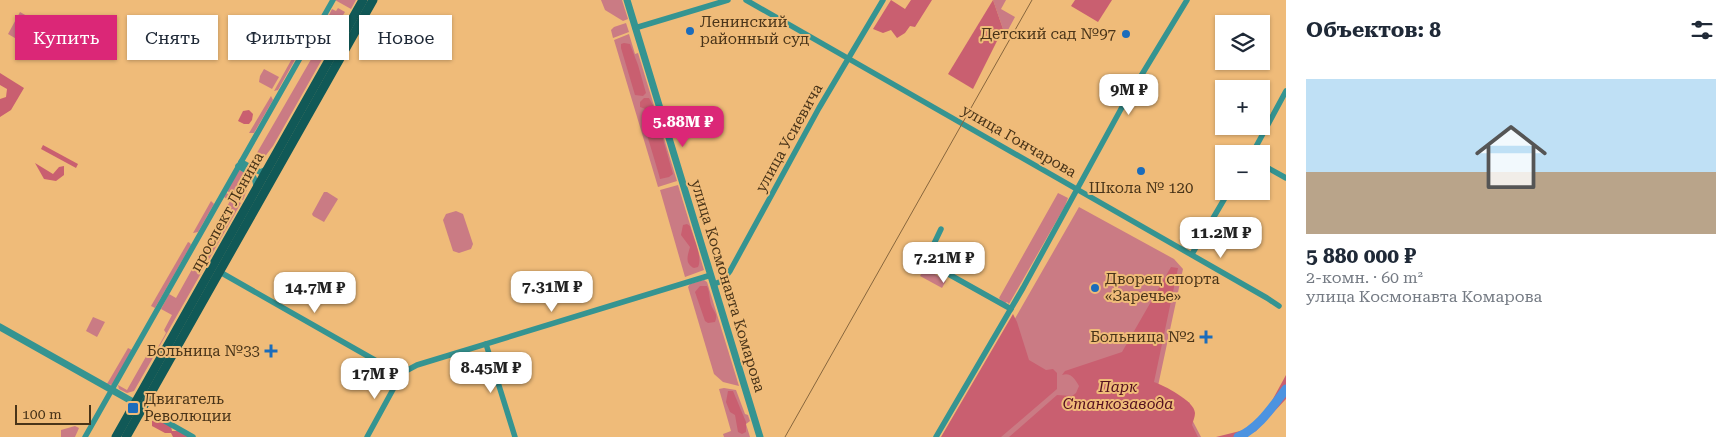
<!DOCTYPE html>
<html lang="ru">
<meta charset="utf-8">
<style>
body{margin:0;font-family:"Roboto Serif",serif;background:#f2f2f3;color:#1f2937;height:100vh;display:flex;flex-direction:column;font-size:19px;white-space:nowrap}
*{box-sizing:border-box;margin:0}
p{font-size:16px;color:#747a83}
.icon{flex:none;width:28px;height:28px;fill:none;stroke:currentColor;stroke-width:2;stroke-linecap:round;stroke-linejoin:round}
.map{position:relative;flex:1;overflow:hidden}
.details{display:flex;flex-direction:column;background:#fff;width:450px}
.details>*{flex:none}
.banner{position:absolute;left:15px;top:15px;width:475px;height:45px;display:flex;gap:10px}
.controls{position:absolute;left:1215px;top:15px;display:grid;gap:10px}
.controls a{display:grid;place-items:center;width:55px;height:55px;border-radius:0px;background:#fff;box-shadow:0 1px 4px #0004;font-size:25px}
.scale{position:absolute;left:15px;bottom:12px;width:76px;box-sizing:border-box;padding-left:5px;border:2px solid #493419;border-top:0;font-size:14px;line-height:18px;white-space:nowrap;color:#493419;-webkit-text-stroke:4px #efbb79;paint-order:stroke}
.price{position:absolute;translate:-50% -42px;padding:0 11px;border-radius:10px;background:#fff;color:#222;font-size:16px;line-height:32px;filter:drop-shadow(0 1px 2px #0008)}
.price::after{content:'';position:absolute;left:50%;top:30px;width:15px;height:11px;margin-left:-8px;background:inherit;clip-path:polygon(0 0,100% 0,50% 100%)}
.price.current{background:#db2777;color:#fff}
ul{padding:0;list-style:none}
li{display:grid;align-content:center;gap:10px;height:265px;padding:0 20px}
li span{display:grid;place-items:center;height:155px;border-radius:0px;color:#555}
li>.icon{margin-inline-start:auto}
span .icon{width:90px;height:90px;fill:#fffc;stroke-width:1}
li b{font-size:21px}
h2{display:flex;justify-content:space-between;align-items:center;height:60px;padding:0 20px;font-size:21px}
.pill{padding:0 18px;border-radius:0px;background:#fff;box-shadow:0 1px 4px #0004;font-size:18px;line-height:45px}
.pill.current{background:#db2777;color:#fff}
main{display:flex;flex:1;min-height:0}
.map>svg:first-child{display:block}
.green{fill:#ca7b84}
.forest{fill:#c95f70}
.lines{fill:none;stroke-linecap:round;stroke-linejoin:round}
.river{stroke:#4c93e0;stroke-width:9}
.minor{stroke:#359491;stroke-width:5.5}
.tertiary{stroke:#359491;stroke-width:7}
.primary{stroke:#115957;stroke-width:9}
.tram{stroke:#87663d;stroke-width:1}
.poi-dot{fill:#1b6cbb;stroke:#efbb79;stroke-width:2}
.labels{text-anchor:middle;stroke-width:4;stroke-linejoin:round;paint-order:stroke}
.poi-label{font-size:15px;fill:#493419;stroke:#efbb79;text-anchor:start}
.street-label{font-size:15px;fill:#493419;stroke:#efbb79}
.park-label{font-size:15px;font-style:italic;fill:#530f1f;stroke:#efbb79}
</style>
<main>
<div class="map">
<svg width="1286" height="437" viewBox="0 0 1286 437">
<rect width="100%" height="100%" fill="#efbb79"/>
<g class="green">
<path d="M335 0H356L351 9Z"/>
<path d="M601 0H622L628 19 623 21 605 10Z"/>
<path d="M993 0H1006L1001 9 1015 17 1008 30 1003 29Z"/>
<path d="M338 8 345 12 328 39 318 33V31L327 14 329 15 332 9 336 11Z"/>
<path d="M20 12 46 27 34 49 8 34Z"/>
<path d="M626 23 629 32 613 38 611 30 614 27Z"/>
<path d="M629 34 635 54 638 53 677 181 658 187 614 40Z"/>
<path d="M313 43 322 48 325 54 273 146 257 167 250 165 317 49 310 45Z"/>
<path d="M294 55 296 58 278 90 274 91Z"/>
<path d="M264 69 279 77 272 89 259 82 260 76Z"/>
<path d="M271 96 273 100 254 133H249Z"/>
<path d="M239 170 251 175V179L243 200 227 191Z"/>
<path d="M678 185 704 270 685 277 660 190Z"/>
<path d="M324 192H327L338 199 324 222 313 216 312 214Z"/>
<path d="M226 193 240 200 239 202 241 203 134 391 127 393 119 389 118 385 127 390 148 353 153 356 166 333 164 330 172 315 161 309 169 294 176 298 230 201 224 197Z"/>
<path d="M1058 193 1068 198 1065 206 1009 304 1007 302 1004 304 999 298Z"/>
<path d="M211 201 214 204 198 232 193 233Z"/>
<path d="M1079 207 1174 259 1183 269 1158 386 1190 403 1186 408 1201 437H947Z"/>
<path d="M456 211 463 214 473 244 471 249 459 253 453 251 443 220 446 214Z"/>
<path d="M188 242 190 243 191 245 155 308 151 306Z"/>
<path d="M925 268 946 281 942 288 920 276Z"/>
<path d="M704 280 707 282 739 386 723 382 714 374 688 287 690 284Z"/>
<path d="M93 317 105 322 97 337 86 331Z"/>
<path d="M128 348 132 350 112 385 107 384Z"/>
<path d="M724 388 736 390 745 414 748 415 750 421 746 424 750 437H755H724L723 434 731 431 719 389Z"/>
<path d="M75 426 79 428 75 437H61V430Z"/>
</g>
<g class="forest">
<path d="M891 0 905 9 911 0H932L915 27 910 26 905 33 897 38 891 30 883 33 873 29Z"/>
<path d="M993 0 1003 29 973 89 948 74Z"/>
<path d="M1075 0H1112L1098 22 1071 6Z"/>
<path d="M624 43 630 44 638 65 646 93 643 96 635 95 621 48V44Z"/>
<path d="M0 73 24 88 11 110 0 117V99L6 97 7 89 0 85Z"/>
<path d="M644 98H649L654 107 648 110 640 107V102Z"/>
<path d="M249 110 253 114 252 120 249 124H244L238 121 243 111Z"/>
<path d="M646 112 650 113 652 121 654 123 657 118 673 174 669 177 660 179 659 175 642 118 643 114Z"/>
<path d="M43 145 78 164 76 168 41 149Z"/>
<path d="M35 163 53 174 59 167 64 166V175L56 181 44 179Z"/>
<path d="M687 224 690 226C693 237 703 257 698 267L694 268C684 263 688 255 690 247L681 235 683 225Z"/>
<path d="M1171 267 1178 268 1154 382C1163 385 1195 401 1195 413 1195 417 1193 421 1192 425L1198 437H1009L1057 395 1072 396 1076 393 1079 386C1075 379 1071 372 1062 375L1065 371 1122 352Z"/>
<path d="M700 286H707C710 292 709 301 712 307 715 313 718 315 715 322L708 323 705 321 695 292Z"/>
<path d="M1013 314 1017 322 1029 360 1046 370 1053 369 1057 373V389L1001 437H941Z"/>
<path d="M1286 375V399L1256 431 1245 437H1216L1244 430 1262 419Z"/>
<path d="M728 391H733L746 422V432L742 434 738 432 735 415 730 412 726 402Z"/>
<path d="M157 419 171 426 172 431H178L189 437H173L171 433H165L152 426V421Z"/>
</g>
<g class="lines">
<path class="river" d="M1238 437C1259 428 1272 407 1286 389"/>
<g class="minor">
<path d="M746 0 1267 298 1279 306"/>
<path d="M635 28 728 0"/>
<path d="M311 38 334 51"/>
<path d="M1252 154 1286 91"/>
<path d="M241 162 260 172 267 169"/>
<path d="M1261 164 1286 178"/>
<path d="M238 166C250 173 255 173 256 187"/>
<path d="M941 229 930 252 943 271 1011 309"/>
<path d="M1192 254 1229 191"/>
<path d="M220 272 380 363 402 373 417 365 711 275"/>
<path d="M714 284 722 281 730 271 819 108 883 0"/>
<path d="M486 344 515 437"/>
<path d="M142 408 193 437"/>
<path d="M85 437 333 0"/>
<path d="M367 437 402 373"/>
<path d="M936 437 1023 288 1121 109 1187 0"/>
</g>
<g class="tertiary">
<path d="M627 0 760 437"/>
<path d="M0 327 135 403"/>
</g>
<g class="primary">
<path d="M116 437 363 0"/>
<path d="M126 437 373 0"/>
</g>
<path class="tram" d="M785 437 1032 0"/>
</g>
<g class="poi-dot">
<circle cx="690" cy="31" r="5"/>
<circle cx="1126" cy="34" r="5"/>
<circle cx="1141" cy="171" r="5"/>
<circle cx="1095" cy="288" r="5"/>
<path d="M1203.5 329.5h5v5h5v5h-5v5h-5v-5h-5v-5h5z"/>
<path d="M268.5 343.5h5v5h5v5h-5v5h-5v-5h-5v-5h5z"/>
<rect x="127" y="402" width="12" height="12" rx="2.5"/>
</g>
<g class="labels">
<g class="poi-label">
<text x="700" y="27">Ленинский<tspan x="700" dy="17">районный суд</tspan></text>
<text x="1116" y="39" text-anchor="end">Детский сад №97</text>
<text x="1141" y="193" text-anchor="middle">Школа № 120</text>
<text x="1105" y="284">Дворец спорта<tspan x="1105" dy="17">«Заречье»</tspan></text>
<text x="1195" y="342" text-anchor="end">Больница №2</text>
<text x="260" y="356" text-anchor="end">Больница №33</text>
<text x="144" y="404">Двигатель<tspan x="144" dy="17">Революции</tspan></text>
</g>
<g class="street-label">
<text transform="translate(789 138) rotate(-61)" y="5">улица Усиевича</text>
<text transform="translate(1019 141) rotate(30)" y="5">улица Гончарова</text>
<text transform="translate(227 212) rotate(-61)" y="5">проспект Ленина</text>
<text transform="translate(728 286) rotate(73)" y="5">улица Космонавта Комарова</text>
</g>
<g class="park-label">
<text x="1118" y="392">Парк<tspan x="1118" dy="17">Станкозавода</tspan></text>
</g>
</g>
</svg>
<div class="controls">
<a><svg class="icon" aria-label="layers" viewBox="0 0 24 24"><path d="M12 4l9 5-9 5-9-5zM3 14l9 5 9-5"/></svg></a>
<a>+</a>
<a>−</a>
</div>
<div class="scale">100 m</div>
<b class="price" style="left:1129px;top:116px">9M ₽</b>
<b class="price current" style="left:683px;top:148px">5.88M ₽</b>
<b class="price" style="left:1221px;top:259px">11.2M ₽</b>
<b class="price" style="left:944px;top:284px">7.21M ₽</b>
<b class="price" style="left:552px;top:313px">7.31M ₽</b>
<b class="price" style="left:315px;top:314px">14.7M ₽</b>
<b class="price" style="left:491px;top:394px">8.45M ₽</b>
<b class="price" style="left:375px;top:400px">17M ₽</b>
<div class="banner">
<a class="pill current">Купить</a>
<a class="pill">Снять</a>
<a class="pill">Фильтры</a>
<a class="pill">Новое</a>
</div>
</div>
<section class="details">
<h2>Объектов: 8<svg class="icon" aria-label="filters" viewBox="0 0 24 24"><path d="M4 7h16M4 17h16"/><circle cx="9" cy="7" r="2"/><circle cx="15" cy="17" r="2"/></svg></h2>
<ul>
<li><span style="background:linear-gradient(#bfe0f5 60%,#b9a48a 0)"><svg class="icon" aria-label="home" viewBox="0 0 24 24"><path d="M3 11l9-7 9 7M6 9v11h12V9"/></svg></span><div><b>5 880 000 ₽</b><p>2-комн. · 60 m²</p><p>улица Космонавта Комарова</p></div></li>
</ul>
</section>
</main>
